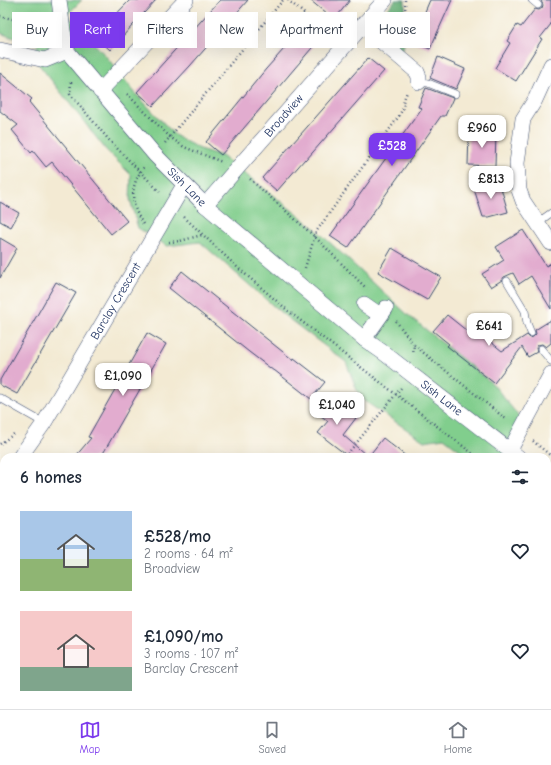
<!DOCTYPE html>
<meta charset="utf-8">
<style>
body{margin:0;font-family:"Comic Neue",sans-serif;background:#f2f2f3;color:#1f2937;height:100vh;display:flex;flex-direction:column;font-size:15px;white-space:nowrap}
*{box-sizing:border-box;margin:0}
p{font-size:13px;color:#747a83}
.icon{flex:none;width:22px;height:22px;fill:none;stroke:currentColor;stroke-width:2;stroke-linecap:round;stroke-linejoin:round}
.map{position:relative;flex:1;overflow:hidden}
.side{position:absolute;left:0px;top:453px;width:551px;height:256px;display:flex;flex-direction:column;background:#fff;border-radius:12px 12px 0 0;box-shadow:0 4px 16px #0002}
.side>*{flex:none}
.guide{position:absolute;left:12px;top:12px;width:527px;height:36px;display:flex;gap:8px}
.price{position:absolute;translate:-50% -34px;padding:0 9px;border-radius:8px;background:#fff;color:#222;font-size:13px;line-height:26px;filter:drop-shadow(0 1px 2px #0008)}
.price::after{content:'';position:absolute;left:50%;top:24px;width:12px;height:9px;margin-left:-6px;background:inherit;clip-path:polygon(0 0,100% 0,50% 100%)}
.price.selected{background:#7c3aed;color:#fff}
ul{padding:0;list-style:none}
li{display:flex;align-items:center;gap:12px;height:100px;padding:0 20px}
li span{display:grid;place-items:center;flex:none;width:112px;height:80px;border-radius:0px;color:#555}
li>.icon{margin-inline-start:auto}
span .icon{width:48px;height:48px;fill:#fffc;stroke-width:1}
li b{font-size:17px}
h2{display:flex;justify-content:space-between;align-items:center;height:48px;padding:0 20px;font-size:17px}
.pill{padding:0 14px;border-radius:0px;background:#fff;box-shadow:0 4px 16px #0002;font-size:14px;line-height:36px}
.pill.selected{background:#7c3aed;color:#fff}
.menu{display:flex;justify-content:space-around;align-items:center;height:56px;border-top:1px solid #e0e1e3;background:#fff;font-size:11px;color:#747a83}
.menu a{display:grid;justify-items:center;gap:2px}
.menu .selected{color:#7c3aed}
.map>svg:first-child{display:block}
.green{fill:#81ce8d;stroke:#4e7e76}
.forest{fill:#68b178;stroke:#42706b}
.building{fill:#e2accf}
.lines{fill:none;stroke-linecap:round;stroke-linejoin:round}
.lane-casing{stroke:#3b4b70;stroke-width:8}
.street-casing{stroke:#3b4b70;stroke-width:16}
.path{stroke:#3b4b70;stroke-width:2.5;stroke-dasharray:1 3;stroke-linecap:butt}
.lane{stroke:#fff;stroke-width:7}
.street{stroke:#fff;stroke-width:15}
.labels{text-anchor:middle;stroke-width:4;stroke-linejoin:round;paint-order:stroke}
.street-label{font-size:12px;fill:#1b2f5e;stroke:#fdfcf7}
</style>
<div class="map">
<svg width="551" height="709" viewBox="0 0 551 709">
<rect width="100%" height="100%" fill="#fdfcf7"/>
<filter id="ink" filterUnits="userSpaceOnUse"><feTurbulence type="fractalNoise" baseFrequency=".025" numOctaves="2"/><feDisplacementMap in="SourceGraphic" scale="8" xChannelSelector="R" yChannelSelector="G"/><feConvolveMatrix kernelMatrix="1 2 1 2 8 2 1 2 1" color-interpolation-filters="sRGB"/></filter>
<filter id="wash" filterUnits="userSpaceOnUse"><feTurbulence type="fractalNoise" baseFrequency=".012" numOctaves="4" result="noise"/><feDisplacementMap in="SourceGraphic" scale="16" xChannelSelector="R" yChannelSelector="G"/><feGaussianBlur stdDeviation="0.9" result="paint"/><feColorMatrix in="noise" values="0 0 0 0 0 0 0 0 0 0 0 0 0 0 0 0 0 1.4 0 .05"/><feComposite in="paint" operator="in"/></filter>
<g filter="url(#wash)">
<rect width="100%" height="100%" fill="#f3ead3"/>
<path class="green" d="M0 0H82L67 15 105 55 136 94 175 135 183 140 200 149 222 156 311 225 408 315 493 384 524 423 506 457H469L444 438 424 441 360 398 346 362 285 316 200 242 167 246 138 228 130 199 131 175 106 150 30 53 39 44 20 40 0 33Z"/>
<path class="forest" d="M395 0H405L406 41 401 51C393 43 377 33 379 20Z"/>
<g id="blocks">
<g class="building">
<path d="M130 0H156L110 50 95 36Z"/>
<path d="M220 0H248L190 66 153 106 137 92Z"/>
<path d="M310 0H350L334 20Z"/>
<path d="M430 0H452L430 49 412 42Z"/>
<path d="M542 0H551V24L540 38 542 39 516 81 495 68 510 43 507 41 517 25 521 27 535 9 539 10 542 8 543 5 541 1Z"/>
<path d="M302 29 317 42 221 155 206 142 266 69Z"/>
<path d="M438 57 465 69 456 89 430 78Z"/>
<path d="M368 58 384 71 306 160 305 159 277 191 262 178Z"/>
<path d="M0 73 32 99 29 102 127 221 111 234 52 162 46 167 33 151 31 153 12 130 18 125 0 111Z"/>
<path d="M426 88 453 98 445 116H441L348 248 330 236 422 108 418 107Z"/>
<path d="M469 132 496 133 495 166 468 165Z"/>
<path d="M499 181 508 212 489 217H483L474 189Z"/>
<path d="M0 202 19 213 11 227 0 221Z"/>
<path d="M523 230 546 266 551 263V309L531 276 519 284 513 273 504 277 502 280 491 287 482 274 504 260 496 247Z"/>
<path d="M0 238 17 248 0 278Z"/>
<path d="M392 248 441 277 427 300 378 272Z"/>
<path d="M182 271 293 360 294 358 325 382 311 399 274 370V371L249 352 169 288Z"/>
<path d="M56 282 76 293 17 394 0 385V380Z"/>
<path d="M447 315 477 339 481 334 502 351 527 335 530 338 533 337 536 334 535 330 551 320V343L546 347 542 344 538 345 536 348 537 352 528 357 522 347 494 383 447 346 449 344 433 331Z"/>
<path d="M147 333 166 344 101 457H75L91 438 88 437Z"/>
<path d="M326 394 356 418 343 435 366 455 364 457H349L318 433 328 421 313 410Z"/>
<path d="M383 438 407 457H368Z"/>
</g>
</g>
</g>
<g filter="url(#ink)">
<use href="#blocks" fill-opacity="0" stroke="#3b4b70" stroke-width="1"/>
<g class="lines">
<defs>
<g id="lane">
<path d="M532 0 538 5"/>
<path d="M419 82 428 83 455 94"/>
<path d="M537 223 551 213"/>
<path d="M507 281 525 311 527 323 531 333"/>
<path d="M541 349 551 361"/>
<path d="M0 398 44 423"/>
</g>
<g id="street">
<path id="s1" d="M59 0 63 31 67 51 155 155 205 205 364 339 384 353 518 457"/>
<path d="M362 25 417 72 419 77V82"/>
<path d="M0 50 45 60 67 51"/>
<path d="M551 65 535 100 523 119 517 163 519 190 523 201 551 243"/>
<path d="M100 91 186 0"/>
<path id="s2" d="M205 205 385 0"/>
<path d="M364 304 380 315"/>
<path d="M364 339 386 308"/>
<path d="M510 450 551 374"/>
<path id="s3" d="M20 457 44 423 184 185"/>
<path d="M547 481 551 484"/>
<path d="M0 485 4 480"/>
<path d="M0 566 4 569"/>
<path d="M547 660 551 655"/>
<path d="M173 705 178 709"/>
<path d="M508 709 511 705"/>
</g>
</defs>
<use href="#lane" class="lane-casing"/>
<use href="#street" class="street-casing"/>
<g class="path">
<path d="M288 0 332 37"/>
<path d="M405 0 406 39"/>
<path d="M0 16 46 27"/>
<path d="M71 82 70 94 109 140 161 193"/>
<path d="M127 94 170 137 184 147 222 162"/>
<path d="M165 143 283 0"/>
<path d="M250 179 314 236 366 288"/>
<path d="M184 217 238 268 292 314 477 457"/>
<path d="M143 224C130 204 129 185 145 166"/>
<path d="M169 242 180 241 202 235"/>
<path d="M305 268 316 232 399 116 404 106 403 102 407 92"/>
<path d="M396 321 414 345 413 354"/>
<path d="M414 345 507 420"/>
<path d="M533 441 551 456"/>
<path d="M0 444 14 434"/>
<path d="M345 457 401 388"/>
<path d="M0 511 4 506"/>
<path d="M547 512 551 515"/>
<path d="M98 705 103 709"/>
<path d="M145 709 149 705"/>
</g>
<use href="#lane" class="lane"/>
<use href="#street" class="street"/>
</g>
</g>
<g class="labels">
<g class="street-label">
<text dy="4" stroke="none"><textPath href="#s2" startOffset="119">Broadview</textPath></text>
<text dy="4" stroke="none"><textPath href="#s1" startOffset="233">Sish Lane</textPath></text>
<text dy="4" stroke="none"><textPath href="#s3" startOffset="183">Barclay Crescent</textPath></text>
<text dy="4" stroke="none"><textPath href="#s1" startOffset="564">Sish Lane</textPath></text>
</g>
</g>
</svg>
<b class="price" style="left:482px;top:149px">£960</b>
<b class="price selected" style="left:392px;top:167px">£528</b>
<b class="price" style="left:491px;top:200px">£813</b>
<b class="price" style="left:489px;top:347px">£641</b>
<b class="price" style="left:123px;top:397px">£1,090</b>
<b class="price" style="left:337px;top:426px">£1,040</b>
<div class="guide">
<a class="pill">Buy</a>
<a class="pill selected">Rent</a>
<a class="pill">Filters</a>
<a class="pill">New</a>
<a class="pill">Apartment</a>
<a class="pill">House</a>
</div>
<section class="side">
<h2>6 homes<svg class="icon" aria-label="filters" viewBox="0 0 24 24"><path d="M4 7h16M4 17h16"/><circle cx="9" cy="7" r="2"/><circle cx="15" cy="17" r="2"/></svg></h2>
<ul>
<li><span style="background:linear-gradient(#a9c7e8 60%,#8fb573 0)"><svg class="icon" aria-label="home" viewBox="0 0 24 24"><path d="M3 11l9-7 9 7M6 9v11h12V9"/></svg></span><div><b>£528/mo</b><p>2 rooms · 64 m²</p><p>Broadview</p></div><svg class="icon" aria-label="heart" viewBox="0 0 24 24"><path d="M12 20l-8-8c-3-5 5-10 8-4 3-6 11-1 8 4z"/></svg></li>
<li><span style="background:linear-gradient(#f6c9c9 70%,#7fa58c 0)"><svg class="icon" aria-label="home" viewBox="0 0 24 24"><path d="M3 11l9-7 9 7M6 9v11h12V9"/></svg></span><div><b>£1,090/mo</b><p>3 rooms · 107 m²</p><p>Barclay Crescent</p></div><svg class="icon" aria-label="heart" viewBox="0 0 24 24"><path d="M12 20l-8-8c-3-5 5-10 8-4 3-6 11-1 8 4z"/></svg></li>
</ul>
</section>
</div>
<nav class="menu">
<a class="selected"><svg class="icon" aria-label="map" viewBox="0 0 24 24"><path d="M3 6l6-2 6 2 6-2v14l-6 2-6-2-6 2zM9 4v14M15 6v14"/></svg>Map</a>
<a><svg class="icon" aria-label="saved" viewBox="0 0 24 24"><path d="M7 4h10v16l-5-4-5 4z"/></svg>Saved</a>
<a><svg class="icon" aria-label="home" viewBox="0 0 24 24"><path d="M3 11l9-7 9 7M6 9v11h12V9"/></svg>Home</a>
</nav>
